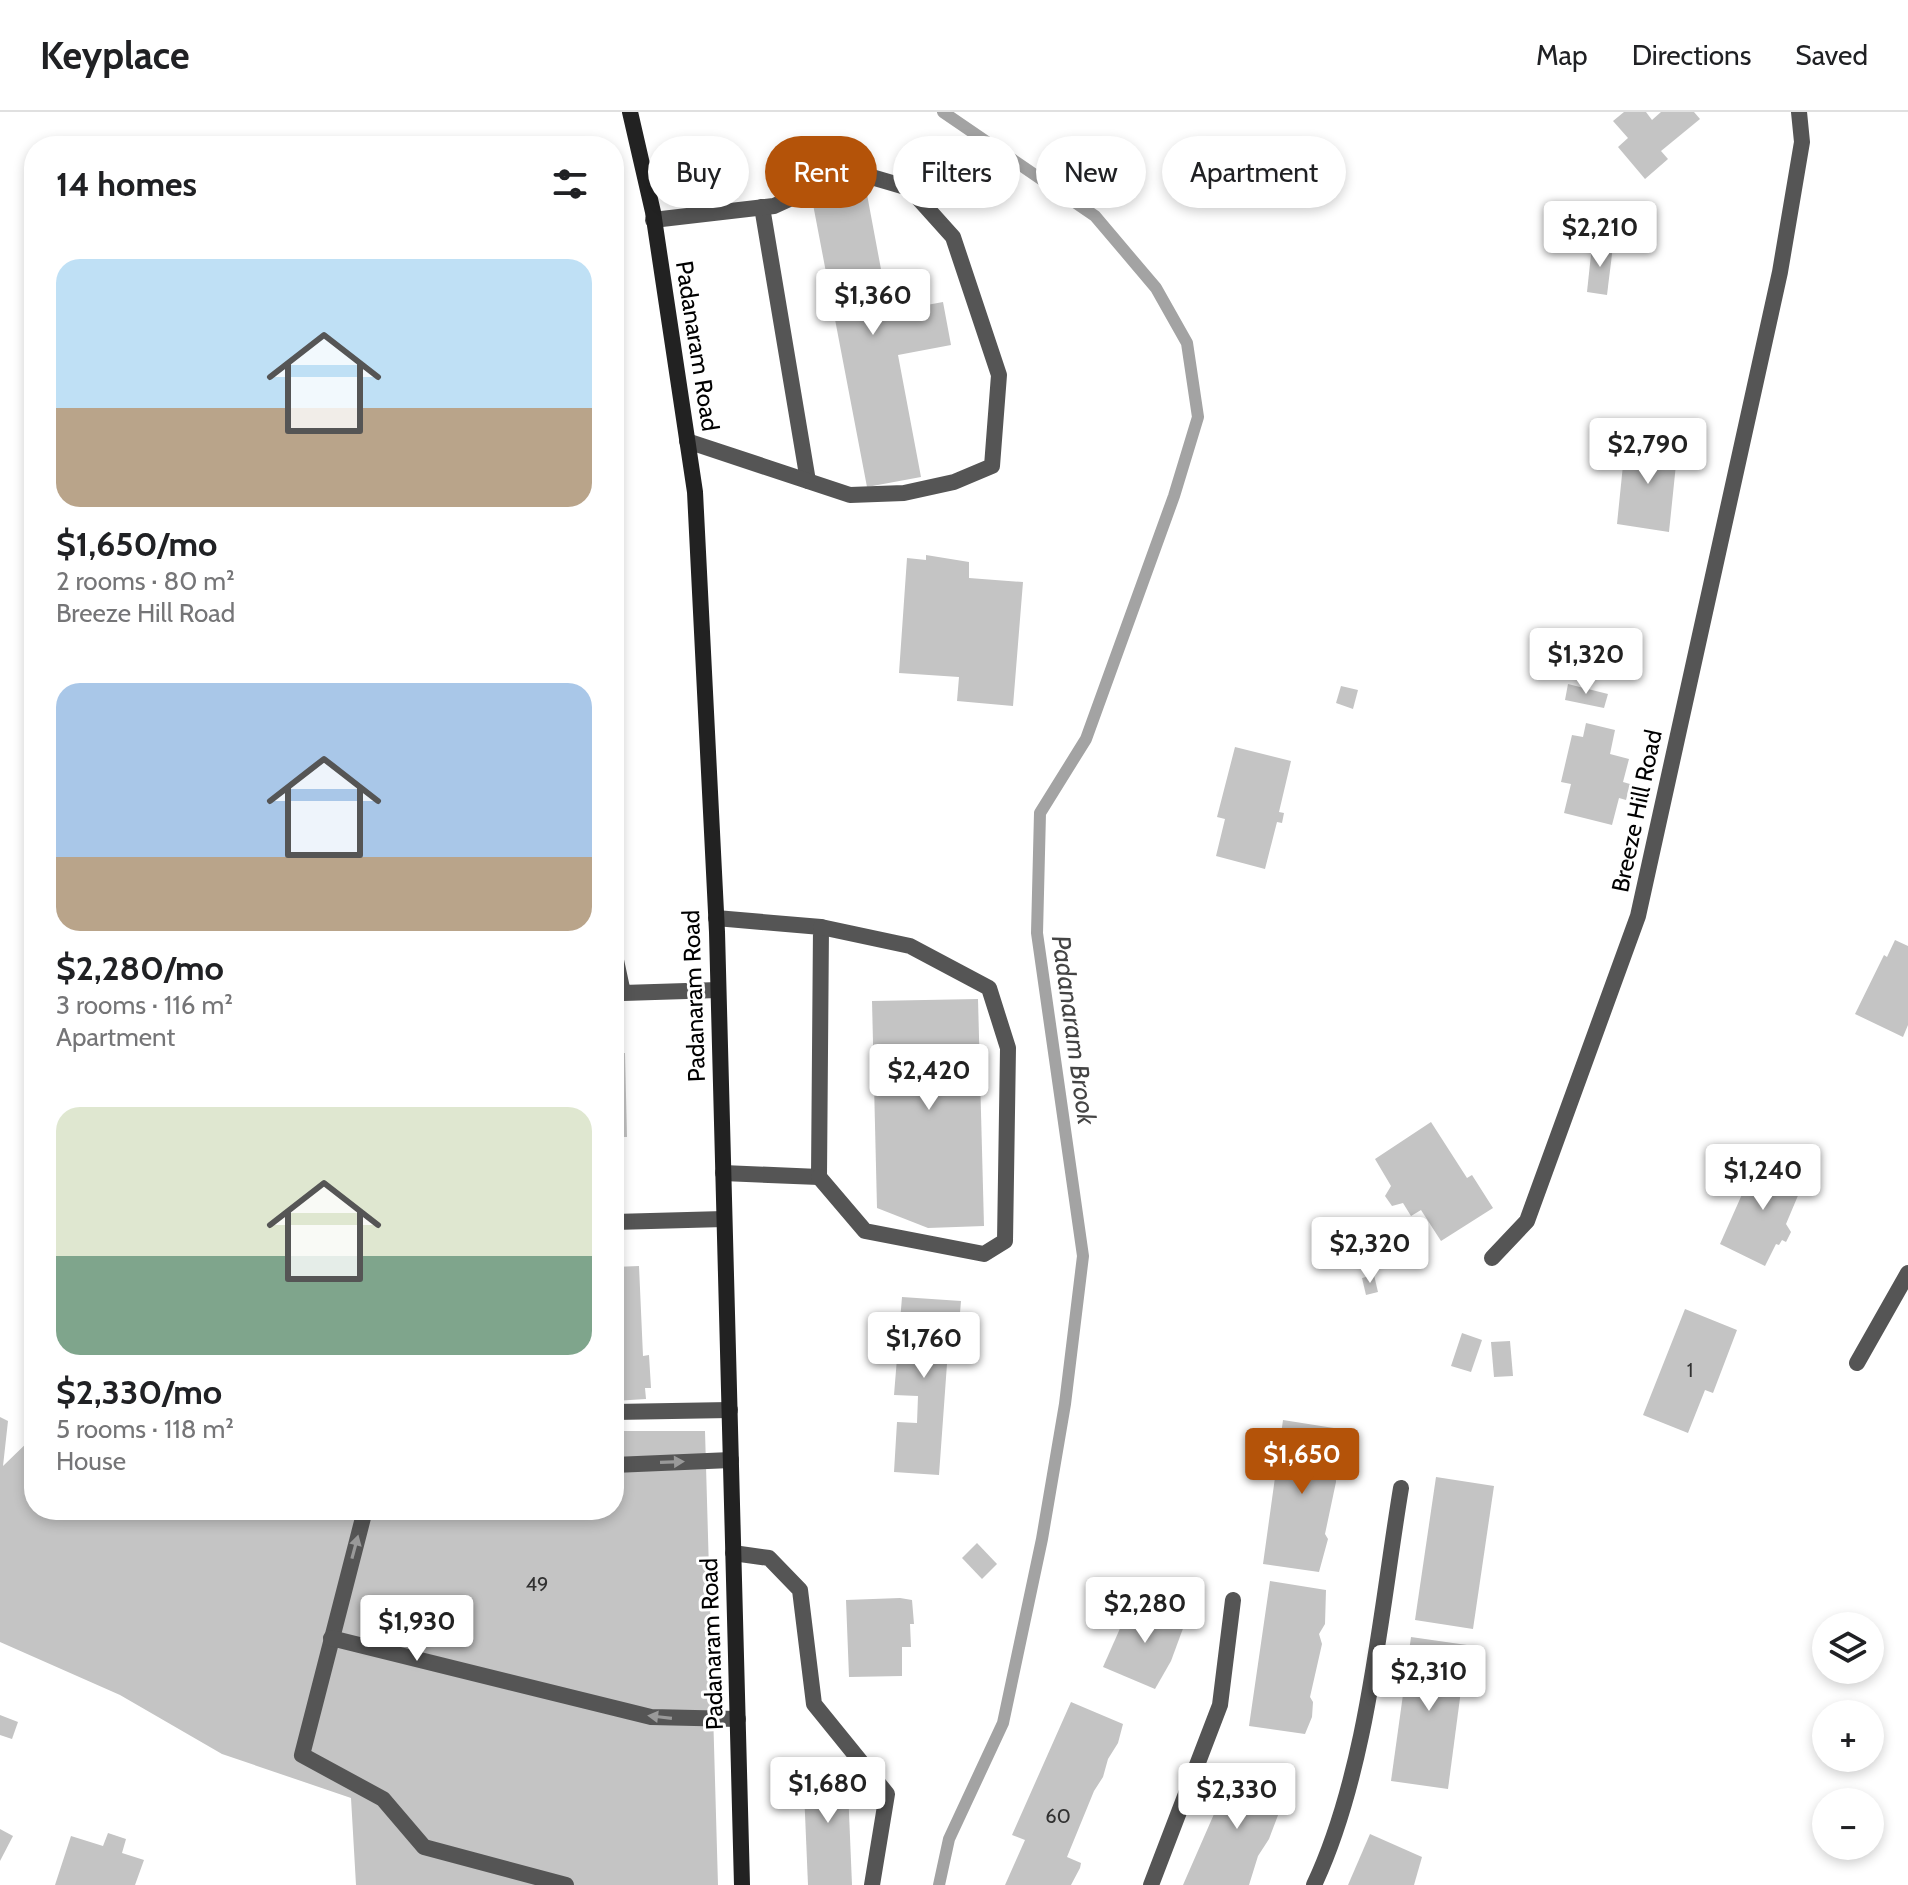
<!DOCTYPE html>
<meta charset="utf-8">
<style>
body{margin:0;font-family:Cabin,sans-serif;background:#f2f2f2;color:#202124;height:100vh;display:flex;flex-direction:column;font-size:30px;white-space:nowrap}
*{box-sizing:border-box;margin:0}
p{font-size:26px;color:#757577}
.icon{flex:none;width:44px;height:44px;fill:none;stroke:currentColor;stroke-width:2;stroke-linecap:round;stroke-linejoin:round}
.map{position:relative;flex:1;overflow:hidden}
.sheet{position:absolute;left:24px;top:24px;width:600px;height:1384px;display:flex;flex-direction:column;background:#fff;border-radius:32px;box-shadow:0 4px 12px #0003}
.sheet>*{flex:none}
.top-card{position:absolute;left:648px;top:24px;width:760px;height:72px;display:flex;gap:16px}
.fabs{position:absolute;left:1812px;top:1500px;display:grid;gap:16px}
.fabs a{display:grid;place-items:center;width:72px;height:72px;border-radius:50%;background:#fff;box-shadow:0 4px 12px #0003;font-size:40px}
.price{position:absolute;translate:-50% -68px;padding:0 18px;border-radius:8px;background:#fff;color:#222;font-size:26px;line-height:52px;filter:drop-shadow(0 2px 4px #0008)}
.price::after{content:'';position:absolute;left:50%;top:48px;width:24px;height:18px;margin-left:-12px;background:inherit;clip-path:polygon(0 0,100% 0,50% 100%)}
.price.current{background:#b45309;color:#fff}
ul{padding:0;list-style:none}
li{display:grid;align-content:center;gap:16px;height:424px;padding:0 32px}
li span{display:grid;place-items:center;height:248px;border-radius:24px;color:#555}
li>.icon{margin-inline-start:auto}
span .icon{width:144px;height:144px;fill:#fffc;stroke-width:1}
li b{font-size:34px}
h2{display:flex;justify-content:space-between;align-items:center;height:96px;padding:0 32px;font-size:34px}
.tag{padding:0 28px;border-radius:36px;background:#fff;box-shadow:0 4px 12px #0003;font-size:28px;line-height:72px}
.tag.current{background:#b45309;color:#fff}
header{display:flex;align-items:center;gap:48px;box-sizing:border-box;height:112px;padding:0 40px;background:#fff;border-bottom:2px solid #e0e0e0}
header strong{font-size:38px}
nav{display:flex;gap:44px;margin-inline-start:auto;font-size:28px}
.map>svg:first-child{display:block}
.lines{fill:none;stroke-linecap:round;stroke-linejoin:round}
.stream{stroke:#a3a3a3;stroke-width:12}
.building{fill:#c4c4c4}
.service{stroke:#555;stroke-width:16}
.minor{stroke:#555;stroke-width:16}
.secondary{stroke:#222;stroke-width:16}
.oneway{fill:#999}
.labels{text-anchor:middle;stroke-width:6;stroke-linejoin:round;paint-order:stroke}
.number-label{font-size:20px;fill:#313131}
.street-label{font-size:24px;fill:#000;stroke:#fff}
.water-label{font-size:26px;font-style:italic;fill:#444;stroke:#fff}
</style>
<header>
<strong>Keyplace</strong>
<nav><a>Map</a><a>Directions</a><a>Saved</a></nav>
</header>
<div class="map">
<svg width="1908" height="1773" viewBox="0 0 1908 1773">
<rect width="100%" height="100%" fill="#fff"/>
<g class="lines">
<path class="stream" d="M939 1773 949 1727 1003 1611 1042 1427 1065 1292 1083 1144 1037 821 1040 701 1086 627 1174 384 1198 305 1187 231 1156 176 1095 104 943 0"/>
</g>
<g class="building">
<path d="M1624 0H1646L1652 8 1661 0H1694L1700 7 1661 39 1668 47 1645 67 1618 35 1628 26 1613 9Z"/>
<path d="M866 77 889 200 943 190 951 233 898 243 921 365 867 375 812 87Z"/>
<path d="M1592 133 1613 134 1607 183 1587 180Z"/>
<path d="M1630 328 1678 333 1669 420 1617 412 1623 353 1627 354Z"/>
<path d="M926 443 969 450V466L1023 470 1013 594 957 589 959 565 899 561 907 446 926 448Z"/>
<path d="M1568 572 1608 582 1604 596 1565 588Z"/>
<path d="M1341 574 1358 578 1353 597 1336 591Z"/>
<path d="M1586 611 1615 618 1610 642 1629 647 1623 670 1630 672 1626 688 1619 686 1612 713 1564 701 1571 672 1561 670 1572 623 1583 625Z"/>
<path d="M1235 635 1291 649 1279 700 1284 701 1282 711 1277 710 1265 757 1216 744 1225 707 1217 705Z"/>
<path d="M1895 828 1908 834V913L1903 925 1855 902 1884 843 1887 845Z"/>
<path d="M978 887 984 1114 928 1116 877 1096 872 889Z"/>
<path d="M614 941H625L627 1025H614Z"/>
<path d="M1431 1010 1467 1066 1472 1063 1493 1096 1441 1129 1421 1098 1411 1104 1403 1091 1392 1094 1385 1084 1391 1074 1375 1047Z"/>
<path d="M1759 1044 1805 1067 1786 1112 1791 1120 1786 1130 1782 1128 1779 1133 1776 1132 1765 1154 1720 1132Z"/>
<path d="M639 1154 643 1244 649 1243 651 1276H645L646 1287 614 1289V1155Z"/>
<path d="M1374 1163 1378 1180 1366 1183 1362 1166Z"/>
<path d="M902 1185 961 1189 958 1225 949 1224 939 1363 894 1360 897 1310 917 1311 918 1284 894 1283Z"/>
<path d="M1685 1197 1737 1218 1713 1281 1705 1278 1688 1321 1643 1303Z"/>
<path d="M1462 1221 1482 1228 1471 1260 1451 1254Z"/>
<path d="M1510 1229 1513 1264 1494 1265 1491 1230Z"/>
<path d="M0 1305 8 1309 3 1354 34 1324V1398H614V1319H705L718 1773H356L351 1686 222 1642 120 1583 0 1530Z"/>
<path d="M1283 1308 1340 1317 1339 1350 1335 1353 1336 1370 1325 1422 1328 1427 1319 1460 1263 1452Z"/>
<path d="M1436 1365 1494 1374 1473 1517 1415 1508Z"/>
<path d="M977 1431 997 1452 982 1467 962 1446Z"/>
<path d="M1270 1469 1326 1478 1325 1512 1319 1522 1322 1532 1310 1585 1313 1590 1312 1605 1305 1622 1249 1614Z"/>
<path d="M900 1486 912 1488 914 1512H910L911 1535H902V1564L849 1565 846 1488Z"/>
<path d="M1133 1487 1185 1511 1171 1549 1155 1577 1103 1555Z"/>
<path d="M1411 1525 1467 1533 1448 1677 1391 1669Z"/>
<path d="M1071 1590 1123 1612 1118 1631 1108 1647 1103 1665 1094 1679 1067 1745 1081 1751 1080 1756 1071 1773H1005L1025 1728 1012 1723Z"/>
<path d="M0 1603 18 1610 12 1627 0 1623Z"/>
<path d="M847 1653 852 1773H808L803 1655Z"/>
<path d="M1235 1654 1288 1677 1269 1727 1258 1744 1249 1773H1183Z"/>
<path d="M0 1717 13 1724 0 1749Z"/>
<path d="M108 1721 126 1727 122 1741 144 1748 135 1773H55L71 1724 103 1734Z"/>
<path d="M1370 1722 1422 1745 1414 1773H1348Z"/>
</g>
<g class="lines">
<g class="service">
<path d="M762 95 808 369"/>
<path d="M653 108 774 94 851 59 909 76 953 125 999 263 992 354 954 370 904 381 850 383 687 329"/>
<path d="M716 806 821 815 819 1065 723 1061"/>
<path d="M614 839 623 881 718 878"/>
<path d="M819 1065 865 1119 984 1142 1005 1129 1008 936 989 876 910 834 821 815"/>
<path d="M614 1110 724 1107"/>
<path d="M614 1300 730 1298"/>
<path d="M614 1353 731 1348"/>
<path d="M365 1398 302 1643 383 1687 424 1735 566 1773"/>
<path d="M733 1441 769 1446 800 1478 814 1592 887 1682 872 1773"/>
<path d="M331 1526 651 1605 738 1607"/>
<path d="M1151 1773 1220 1593 1233 1488"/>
<path d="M1314 1773C1368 1658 1380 1502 1401 1376"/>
</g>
<g class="minor">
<path d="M1492 1146 1527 1109 1638 804 1780 160 1802 30 1799 0"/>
<path d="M1857 1251 1908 1161"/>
</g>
<path class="secondary" d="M630 0 653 100 695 380 717 820 742 1773"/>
</g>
<defs><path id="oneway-solid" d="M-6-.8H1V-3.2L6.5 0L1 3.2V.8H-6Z" transform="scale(2)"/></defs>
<g class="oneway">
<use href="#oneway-solid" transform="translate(672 1350) rotate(-2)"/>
<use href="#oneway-solid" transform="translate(355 1435) rotate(-75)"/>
<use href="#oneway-solid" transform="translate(660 1605) rotate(-173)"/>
</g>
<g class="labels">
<g class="number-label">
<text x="1690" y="1265">1</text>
<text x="537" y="1479">49</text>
<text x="1058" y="1711">60</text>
</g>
<g class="street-label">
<text transform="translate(697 234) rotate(81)" y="8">Padanaram Road</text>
<text transform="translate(1637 699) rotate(-78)" y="8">Breeze Hill Road</text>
<text transform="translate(694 884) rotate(-92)" y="8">Padanaram Road</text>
<text transform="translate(712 1532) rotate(-92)" y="8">Padanaram Road</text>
</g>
<g class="water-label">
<text transform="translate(1074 918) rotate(82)" y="9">Padanaram Brook</text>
</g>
</g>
</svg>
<div class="fabs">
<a><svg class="icon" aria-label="layers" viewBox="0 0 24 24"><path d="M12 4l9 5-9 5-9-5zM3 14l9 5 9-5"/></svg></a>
<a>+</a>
<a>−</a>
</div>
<b class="price" style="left:1600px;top:157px">$2,210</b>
<b class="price" style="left:873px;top:225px">$1,360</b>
<b class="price" style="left:1648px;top:374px">$2,790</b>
<b class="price" style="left:1586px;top:584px">$1,320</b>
<b class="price" style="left:929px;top:1000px">$2,420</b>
<b class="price" style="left:1763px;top:1100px">$1,240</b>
<b class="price" style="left:1370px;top:1173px">$2,320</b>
<b class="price" style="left:924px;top:1268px">$1,760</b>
<b class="price current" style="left:1302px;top:1384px">$1,650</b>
<b class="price" style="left:1145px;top:1533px">$2,280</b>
<b class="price" style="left:417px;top:1551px">$1,930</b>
<b class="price" style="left:1429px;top:1601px">$2,310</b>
<b class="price" style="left:828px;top:1713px">$1,680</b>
<b class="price" style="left:1237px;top:1719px">$2,330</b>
<div class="top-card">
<a class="tag">Buy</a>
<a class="tag current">Rent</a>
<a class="tag">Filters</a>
<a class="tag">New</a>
<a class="tag">Apartment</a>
</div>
<section class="sheet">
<h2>14 homes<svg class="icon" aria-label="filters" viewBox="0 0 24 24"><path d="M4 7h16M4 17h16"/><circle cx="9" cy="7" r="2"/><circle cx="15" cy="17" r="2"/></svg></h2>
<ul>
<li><span style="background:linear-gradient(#bfe0f5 60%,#b9a48a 0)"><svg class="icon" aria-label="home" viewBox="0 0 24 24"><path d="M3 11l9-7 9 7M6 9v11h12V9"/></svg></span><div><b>$1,650/mo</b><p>2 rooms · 80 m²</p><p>Breeze Hill Road</p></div></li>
<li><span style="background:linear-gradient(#a9c7e8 70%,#b9a48a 0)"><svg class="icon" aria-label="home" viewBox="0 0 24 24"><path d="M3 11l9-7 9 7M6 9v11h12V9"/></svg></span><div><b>$2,280/mo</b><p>3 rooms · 116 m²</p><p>Apartment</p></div></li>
<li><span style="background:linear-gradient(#dfe7d0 60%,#7fa58c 0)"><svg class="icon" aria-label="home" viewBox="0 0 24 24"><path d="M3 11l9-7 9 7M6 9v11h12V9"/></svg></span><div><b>$2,330/mo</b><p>5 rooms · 118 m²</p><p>House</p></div></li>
</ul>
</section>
</div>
